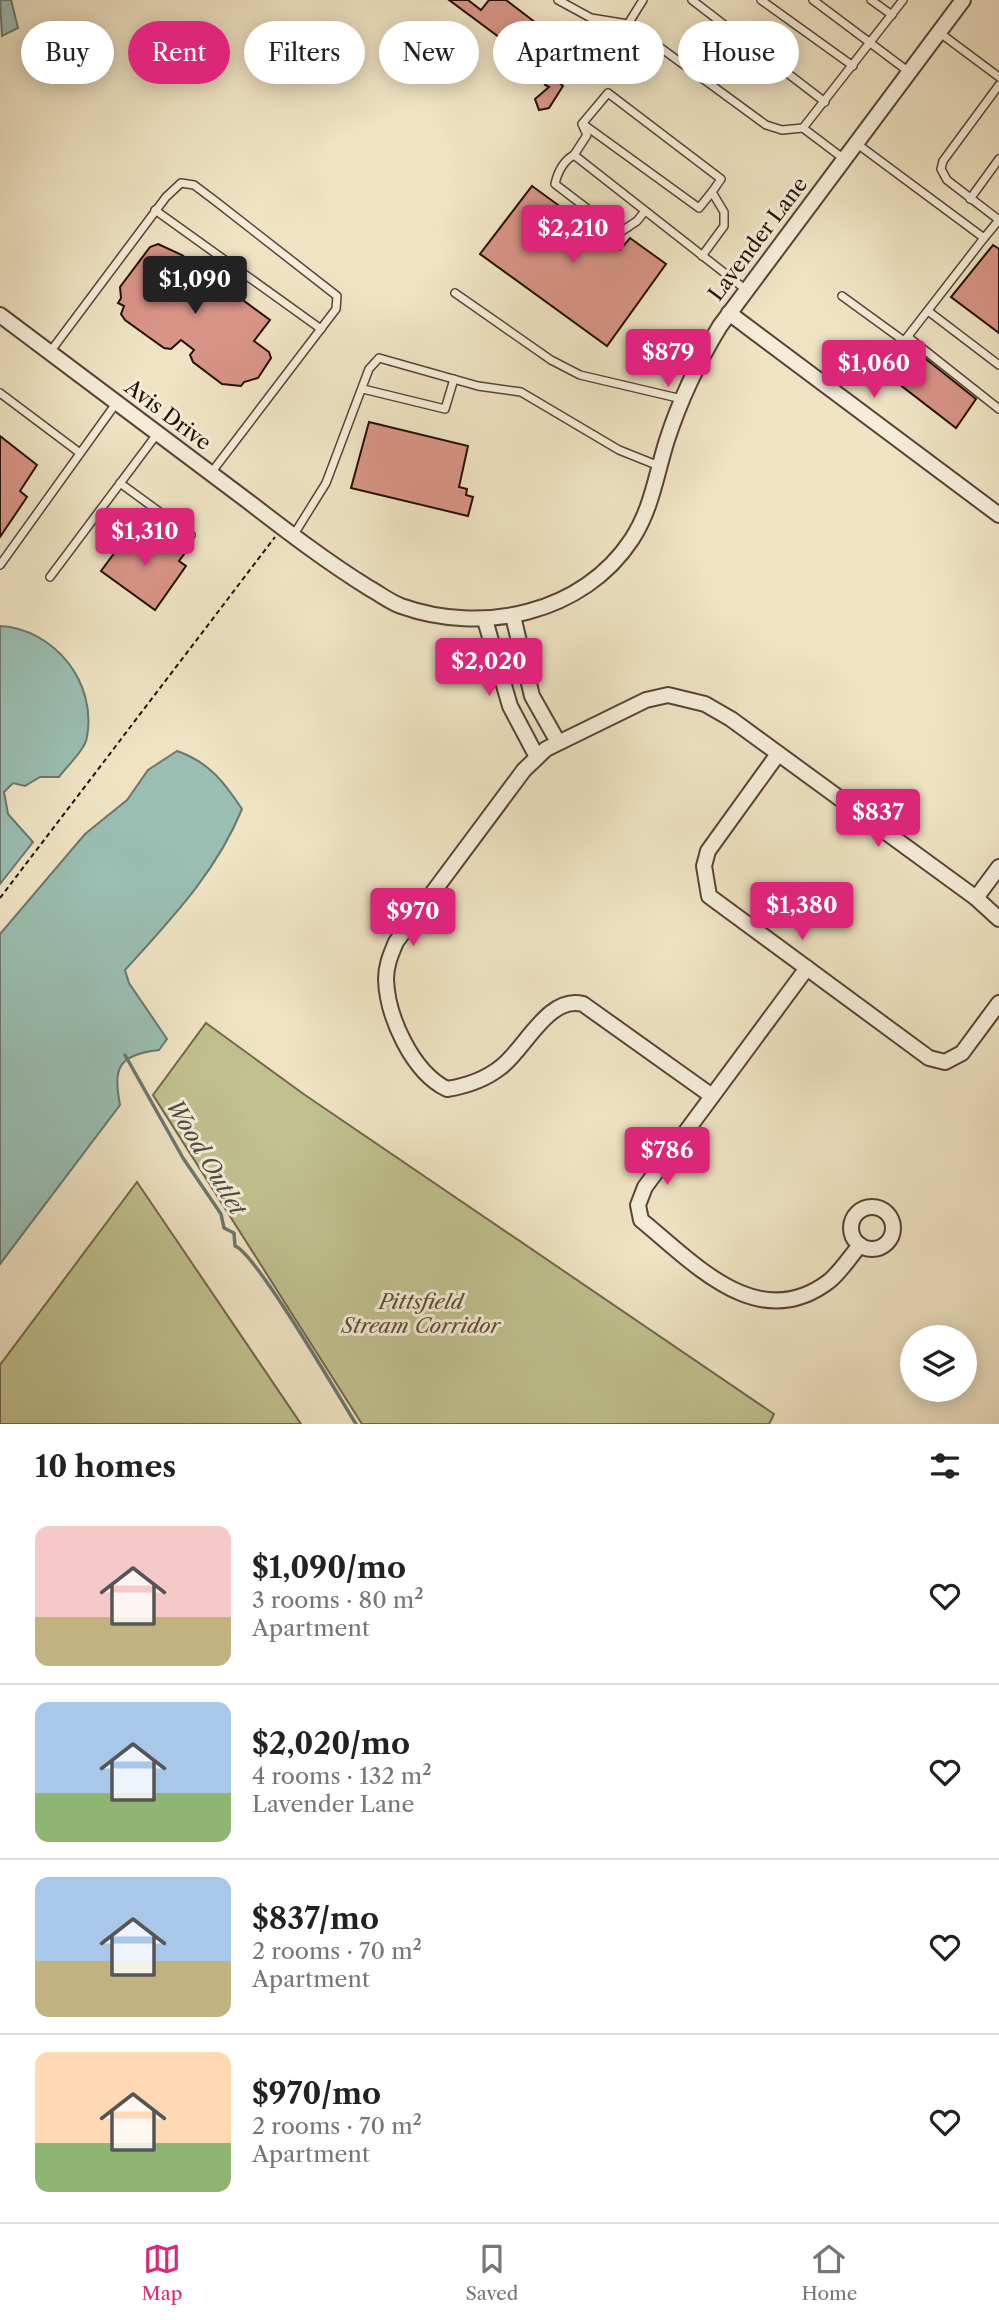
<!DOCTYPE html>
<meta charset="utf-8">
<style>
body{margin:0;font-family:"Libre Caslon Text",serif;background:#f2f2f2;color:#222;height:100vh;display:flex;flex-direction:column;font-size:26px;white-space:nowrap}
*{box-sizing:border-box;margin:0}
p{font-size:23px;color:#767676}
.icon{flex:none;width:38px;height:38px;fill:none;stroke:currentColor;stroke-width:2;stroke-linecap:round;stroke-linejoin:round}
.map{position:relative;height:1424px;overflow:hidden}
.drawer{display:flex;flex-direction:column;background:#fff;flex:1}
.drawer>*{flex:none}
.hud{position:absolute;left:21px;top:21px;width:957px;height:63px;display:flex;gap:14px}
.fabs{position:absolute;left:900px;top:1325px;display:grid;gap:14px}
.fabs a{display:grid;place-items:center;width:77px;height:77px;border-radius:50%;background:#fff;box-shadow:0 4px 18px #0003;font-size:35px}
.price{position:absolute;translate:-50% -60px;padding:0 16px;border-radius:7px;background:#db2777;color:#fff;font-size:23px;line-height:46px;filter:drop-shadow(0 2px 4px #0008)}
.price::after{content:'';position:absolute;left:50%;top:42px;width:21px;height:16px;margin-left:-10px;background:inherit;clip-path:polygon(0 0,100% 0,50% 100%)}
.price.selected{background:#222;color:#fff}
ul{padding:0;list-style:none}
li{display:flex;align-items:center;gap:21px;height:175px;padding:0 35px}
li+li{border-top:2px solid #e0e0e0}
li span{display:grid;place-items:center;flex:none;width:196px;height:140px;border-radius:14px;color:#555}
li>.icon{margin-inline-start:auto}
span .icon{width:84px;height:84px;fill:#fffc;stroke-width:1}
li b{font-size:30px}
h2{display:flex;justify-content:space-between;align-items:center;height:84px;padding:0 35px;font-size:30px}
.pill{padding:0 24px;border-radius:32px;background:#fff;box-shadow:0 4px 18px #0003;font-size:24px;line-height:63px}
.pill.selected{background:#db2777;color:#fff}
.tabs{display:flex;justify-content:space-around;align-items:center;height:98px;border-top:2px solid #e0e0e0;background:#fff;font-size:19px;color:#767676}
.tabs a{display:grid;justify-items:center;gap:4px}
.tabs .selected{color:#db2777}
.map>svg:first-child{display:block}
.green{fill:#c0c18f;stroke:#72684b;stroke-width:2}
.water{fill:#9abeb2;stroke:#6b786e;stroke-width:2}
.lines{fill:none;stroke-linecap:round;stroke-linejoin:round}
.stream{stroke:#6b786e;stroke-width:3.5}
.building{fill:#d89486;stroke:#250f07;stroke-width:2}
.lane-casing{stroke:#584436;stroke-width:10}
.street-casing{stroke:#584436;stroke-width:18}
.path{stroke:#250f07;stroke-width:2;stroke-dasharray:5 3.5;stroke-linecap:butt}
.lane{stroke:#f5edd8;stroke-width:7}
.street{stroke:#f5edd8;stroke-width:14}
.labels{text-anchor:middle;stroke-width:6;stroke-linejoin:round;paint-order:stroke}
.street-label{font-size:21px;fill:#250f07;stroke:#f5edd8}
.park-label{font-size:21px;font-style:italic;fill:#5b4d37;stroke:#f5edd8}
.water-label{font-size:23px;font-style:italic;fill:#4e4c43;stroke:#f5edd8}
</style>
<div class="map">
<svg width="999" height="1424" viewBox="0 0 999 1424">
<rect width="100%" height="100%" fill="#efe3c3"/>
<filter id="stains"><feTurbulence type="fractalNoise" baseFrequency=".00286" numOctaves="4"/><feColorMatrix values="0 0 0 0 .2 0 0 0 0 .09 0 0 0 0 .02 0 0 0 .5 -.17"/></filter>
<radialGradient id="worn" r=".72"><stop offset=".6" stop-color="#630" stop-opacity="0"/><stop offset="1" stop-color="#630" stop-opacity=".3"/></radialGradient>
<g class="green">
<path d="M206 1023 305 1095 774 1414 769 1424H362L153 1095Z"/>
<path d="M137 1182 301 1424H0V1365Z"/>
</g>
<g class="water">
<path d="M0 0H11L18 28 2 36Z"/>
<path d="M0 626C55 629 97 683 87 737 85 750 67 766 59 777H40L25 786 13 783 4 792 8 814 33 842 0 884Z"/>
<path d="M177 751C209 762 224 782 242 809 216 873 170 920 125 970L129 983 167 1039 159 1050C118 1055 113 1067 120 1105L0 1264V934L85 834 127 800 148 770Z"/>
</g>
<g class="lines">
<path class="stream" d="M125 1055 183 1158 221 1214 224 1228 234 1233 235 1246C255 1252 339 1397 356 1424"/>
</g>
<g class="building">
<path d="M449 0H468L481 10 489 0H506L540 26 538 28 543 32 537 39 532 35 519 52Z"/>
<path d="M551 76 563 86 549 108 539 110 535 99 549 87 545 85Z"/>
<path d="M532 186 620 250 630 238 666 264 607 346 480 254Z"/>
<path d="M158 244 182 255 270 320 254 341 269 352 271 358 258 378 244 382 241 386 222 384 193 362 190 355 194 350 181 340 171 349 164 348 125 320 121 314 124 306 118 303 121 298 120 287 150 247Z"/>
<path d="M993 245 999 249V333L951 297Z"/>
<path d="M912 348 976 399 956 428 890 377Z"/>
<path d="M369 422 468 446 459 487 467 489 466 495 473 497 468 516 351 488Z"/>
<path d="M0 436 37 465 20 491 27 497 0 537Z"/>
<path d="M133 528 167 553 174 544 185 553 179 561 186 566 155 610 101 571Z"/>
</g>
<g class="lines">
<defs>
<g id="lane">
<path d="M558 0 591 18 628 24"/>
<path d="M643 0 628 24 766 125 782 130 803 128 844 159"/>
<path d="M692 0 825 102"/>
<path d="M761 0 853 66"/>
<path d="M813 0 909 72"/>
<path d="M871 0 892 15"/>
<path d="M940 33 999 77"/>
<path d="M999 85 943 161 941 169 947 180 999 220"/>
<path d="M583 124 699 208 712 192"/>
<path d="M803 128 903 0"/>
<path d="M856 143 984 238 999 220"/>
<path d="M574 155 587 135 582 124 608 93 721 179 712 192 724 212V226L702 256"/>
<path d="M970 199 999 159"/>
<path d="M155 210 321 329"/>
<path d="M645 211 637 221 619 233 555 184C558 171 563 161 574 155L745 289"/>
<path d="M455 293 551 360 580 375 682 399"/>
<path d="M842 296 904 341"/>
<path d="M928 311 999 365"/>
<path d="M908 337 999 409"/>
<path d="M50 352 166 197 181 183 194 185 214 200 337 296 336 309 211 473"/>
<path d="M884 367 984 238"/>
<path d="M363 389 445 409 454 379"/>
<path d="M0 393 80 453"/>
<path d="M120 483 191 535"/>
<path d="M293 536 326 483 369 369 379 358 478 386 521 392 619 450 659 466"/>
<path d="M0 565 117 402"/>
<path d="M50 577 157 434"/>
</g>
<g id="street">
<path d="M729 313 999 515"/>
<path d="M0 315C83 377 166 440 249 502 288 532 327 562 369 588 380 594 390 602 401 606 482 635 583 614 632 539 652 508 656 475 667 440 680 400 698 362 720 326L963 0"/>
<path d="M513 616 532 696 558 742"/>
<path d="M485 620 510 706 537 757"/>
<path d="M778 754 708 851 704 866 709 896 929 1058 945 1062 962 1053 999 1003"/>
<path d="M976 898 999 867"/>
<path d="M807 968 645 1187 638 1205 641 1220C693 1262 757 1335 828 1282 840 1273 850 1257 860 1245"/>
<path d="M712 1096 583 1004C548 995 525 1049 501 1067 486 1079 466 1086 447 1089 412 1072 387 1016 386 979 386 965 391 954 396 942L524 770 546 749 646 700 668 695 705 704 731 719 976 898 999 919"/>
<circle cx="872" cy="1228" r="21"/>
</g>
</defs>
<use href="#lane" class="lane-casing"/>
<use href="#street" class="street-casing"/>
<path class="path" d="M0 898 275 537"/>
<use href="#lane" class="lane"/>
<use href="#street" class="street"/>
</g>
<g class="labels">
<g class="street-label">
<text transform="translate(758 239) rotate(-53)" y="7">Lavender Lane</text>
<text transform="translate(168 415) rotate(37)" y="7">Avis Drive</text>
</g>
<g class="park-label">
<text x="421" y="1309">Pittsfield<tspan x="421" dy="24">Stream Corridor</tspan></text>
</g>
<g class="water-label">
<text transform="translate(206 1157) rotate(59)" y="8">Wood Outlet</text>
</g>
</g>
<rect width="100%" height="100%" filter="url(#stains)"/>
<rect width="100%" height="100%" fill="url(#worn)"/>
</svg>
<div class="fabs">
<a><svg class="icon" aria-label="layers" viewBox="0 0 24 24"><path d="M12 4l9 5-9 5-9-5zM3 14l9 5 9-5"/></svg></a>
</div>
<b class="price" style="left:573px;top:265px">$2,210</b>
<b class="price selected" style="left:195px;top:316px">$1,090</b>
<b class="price" style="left:668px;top:389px">$879</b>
<b class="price" style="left:874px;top:400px">$1,060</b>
<b class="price" style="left:145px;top:568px">$1,310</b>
<b class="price" style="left:489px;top:698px">$2,020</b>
<b class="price" style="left:878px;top:849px">$837</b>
<b class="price" style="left:802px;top:942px">$1,380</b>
<b class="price" style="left:413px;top:948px">$970</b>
<b class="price" style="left:667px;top:1187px">$786</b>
<div class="hud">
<a class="pill">Buy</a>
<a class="pill selected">Rent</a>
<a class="pill">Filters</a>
<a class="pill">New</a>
<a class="pill">Apartment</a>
<a class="pill">House</a>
</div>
</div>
<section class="drawer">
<h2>10 homes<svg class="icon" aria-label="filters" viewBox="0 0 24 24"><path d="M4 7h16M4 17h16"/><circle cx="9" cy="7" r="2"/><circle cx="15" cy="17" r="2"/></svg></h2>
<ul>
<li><span style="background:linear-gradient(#f6c9c9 65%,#c2b280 0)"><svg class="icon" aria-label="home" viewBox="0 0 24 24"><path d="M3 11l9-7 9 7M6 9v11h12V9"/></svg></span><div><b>$1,090/mo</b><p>3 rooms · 80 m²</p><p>Apartment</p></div><svg class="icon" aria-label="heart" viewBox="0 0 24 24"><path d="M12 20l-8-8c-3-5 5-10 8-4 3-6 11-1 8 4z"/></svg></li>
<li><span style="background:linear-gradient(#a9c7e8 65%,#8fb573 0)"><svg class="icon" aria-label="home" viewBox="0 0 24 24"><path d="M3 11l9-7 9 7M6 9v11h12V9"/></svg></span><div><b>$2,020/mo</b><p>4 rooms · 132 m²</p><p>Lavender Lane</p></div><svg class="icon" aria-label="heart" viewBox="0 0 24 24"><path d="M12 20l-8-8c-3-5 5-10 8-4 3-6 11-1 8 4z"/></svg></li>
<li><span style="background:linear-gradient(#a9c7e8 60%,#c2b280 0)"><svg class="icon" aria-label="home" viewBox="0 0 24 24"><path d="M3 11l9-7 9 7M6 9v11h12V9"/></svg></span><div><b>$837/mo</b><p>2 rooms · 70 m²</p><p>Apartment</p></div><svg class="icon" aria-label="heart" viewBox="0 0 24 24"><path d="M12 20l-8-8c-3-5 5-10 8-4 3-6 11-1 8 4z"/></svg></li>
<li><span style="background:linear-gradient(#ffd9b3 65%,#8fb573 0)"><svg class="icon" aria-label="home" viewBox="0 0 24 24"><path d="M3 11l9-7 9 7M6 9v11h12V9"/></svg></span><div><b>$970/mo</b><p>2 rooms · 70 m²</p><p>Apartment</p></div><svg class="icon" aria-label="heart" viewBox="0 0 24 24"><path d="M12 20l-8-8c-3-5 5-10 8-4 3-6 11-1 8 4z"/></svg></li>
</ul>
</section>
<nav class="tabs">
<a class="selected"><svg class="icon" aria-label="map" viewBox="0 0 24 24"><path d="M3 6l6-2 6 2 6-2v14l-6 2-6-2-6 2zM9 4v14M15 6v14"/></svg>Map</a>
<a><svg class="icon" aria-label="saved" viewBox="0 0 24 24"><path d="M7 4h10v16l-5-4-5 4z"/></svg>Saved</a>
<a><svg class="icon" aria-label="home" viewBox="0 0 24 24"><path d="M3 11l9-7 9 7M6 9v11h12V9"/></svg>Home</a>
</nav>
